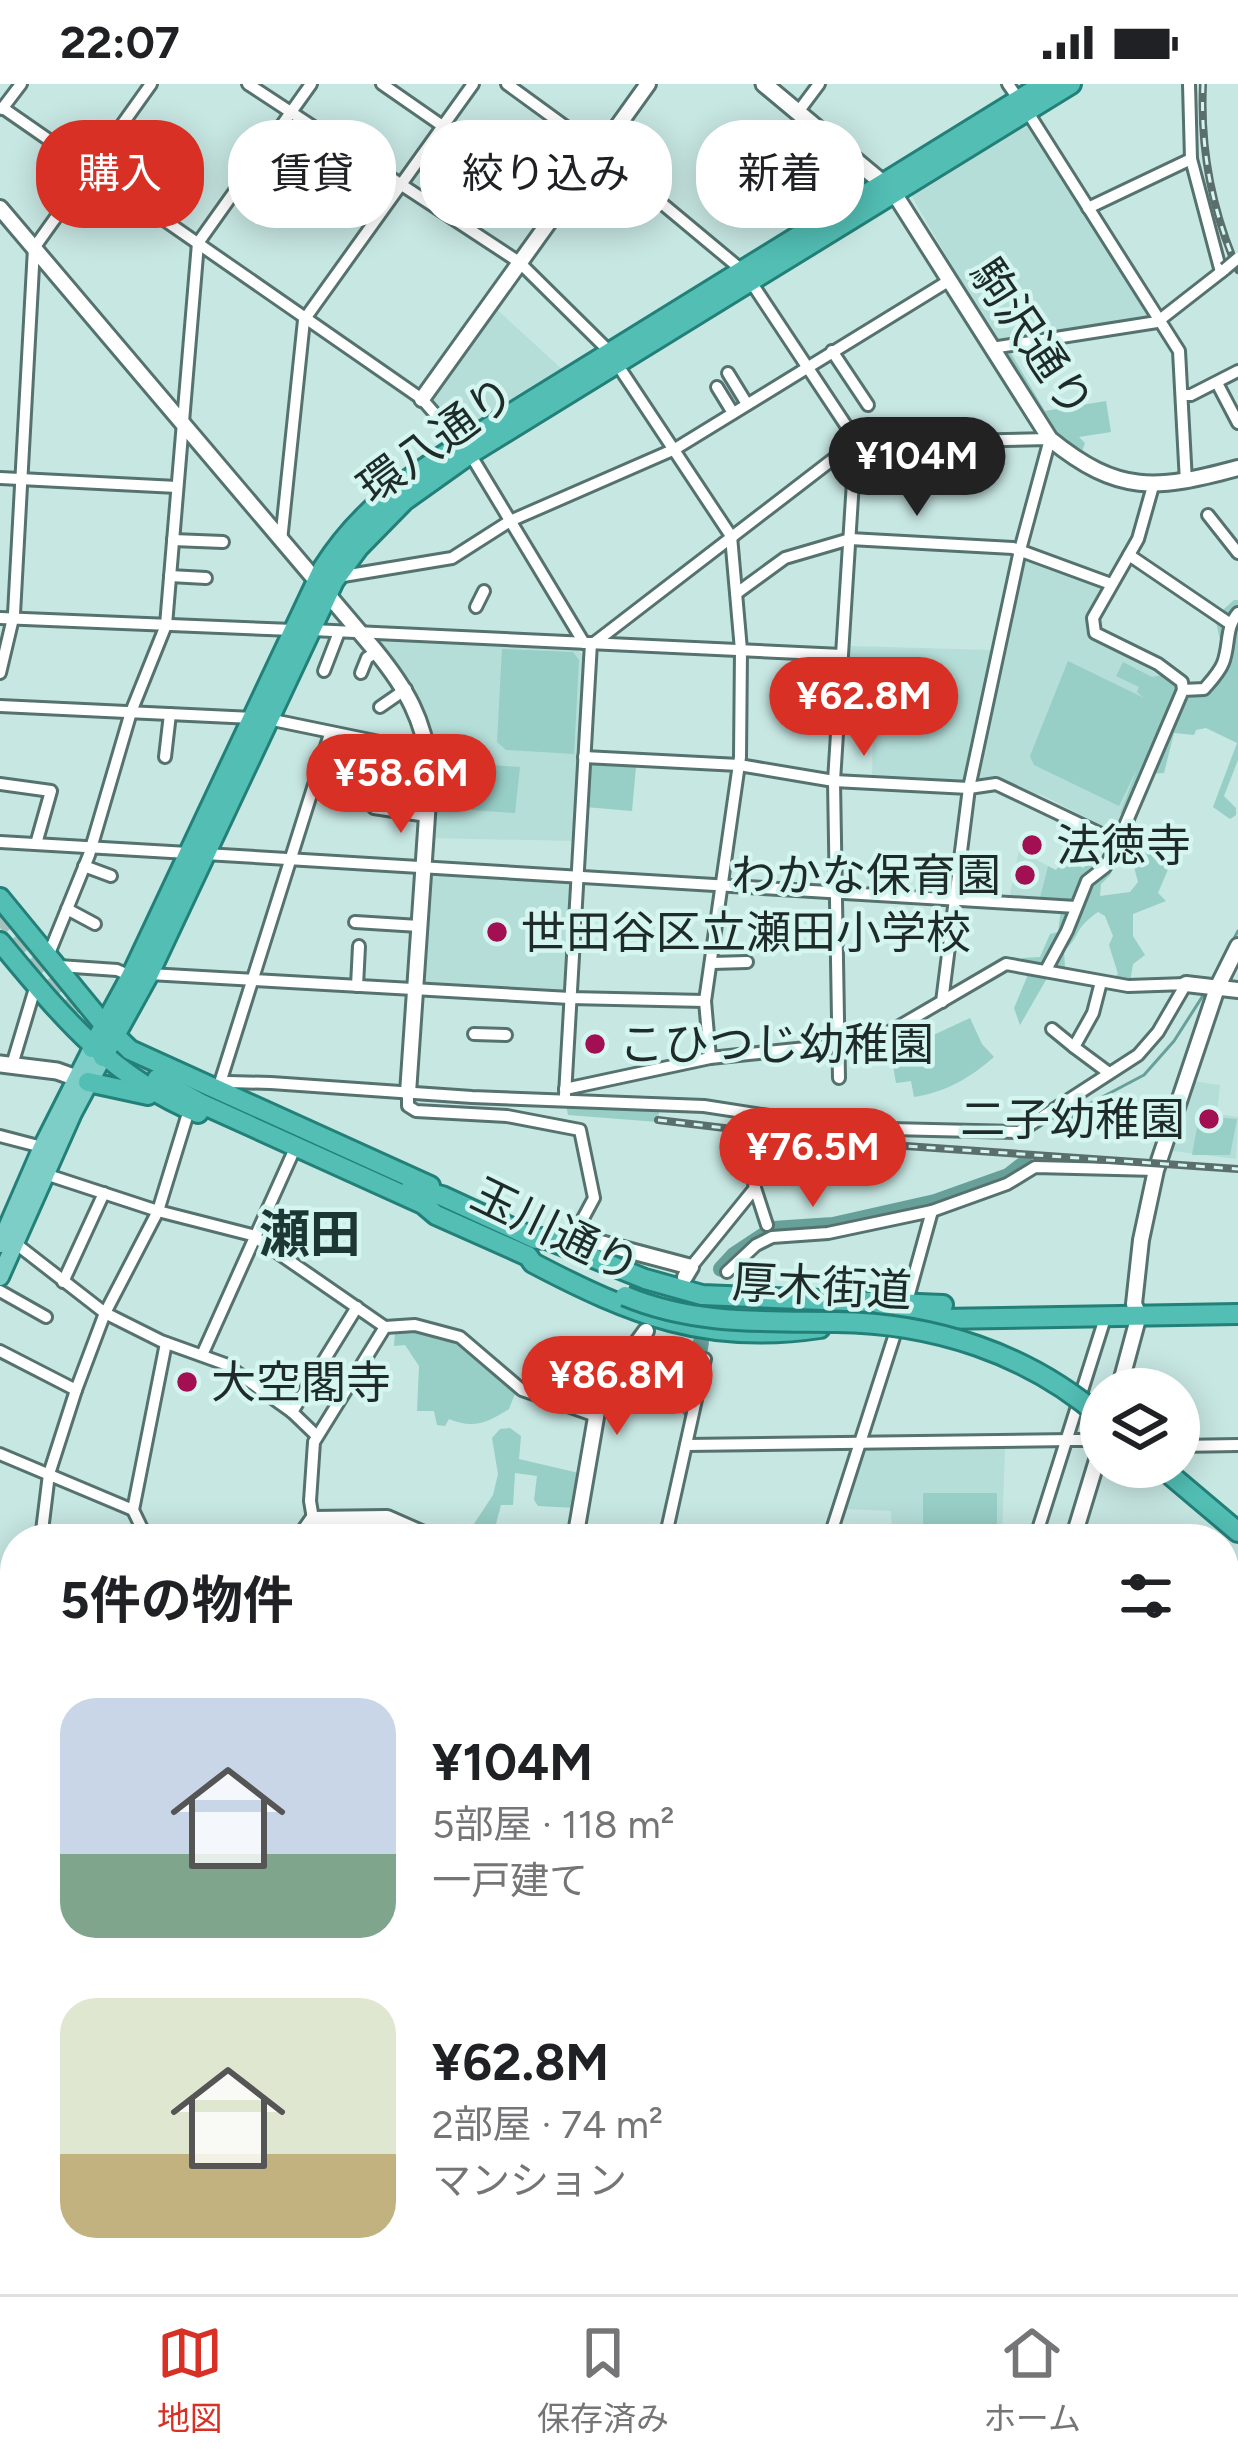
<!DOCTYPE html>
<html lang="ja">
<meta charset="utf-8">
<style>
body{margin:0;font-family:Figtree,"Noto Sans JP",sans-serif;background:#f6f6f6;color:#202124;height:100vh;display:flex;flex-direction:column;font-size:45px;white-space:nowrap}
*{box-sizing:border-box;margin:0}
p{font-size:39px;color:#757577}
.icon{flex:none;width:66px;height:66px;fill:none;stroke:currentColor;stroke-width:2;stroke-linecap:round;stroke-linejoin:round}
.map{position:relative;flex:1;overflow:hidden}
.panel{position:absolute;left:0px;top:1440px;width:1239px;height:771px;display:flex;flex-direction:column;background:#fff;border-radius:48px 48px 0 0;box-shadow:0 6px 30px #0003}
.panel>*{flex:none}
.top-card{position:absolute;left:36px;top:36px;width:1167px;height:108px;display:flex;gap:24px}
.fabs{position:absolute;left:1080px;top:1284px;display:grid;gap:24px}
.fabs a{display:grid;place-items:center;width:120px;height:120px;border-radius:50%;background:#fff;box-shadow:0 6px 30px #0003;font-size:60px}
.price{position:absolute;translate:-50% -102px;padding:0 27px;border-radius:42px;background:#d93025;color:#fff;font-size:39px;line-height:78px;filter:drop-shadow(0 3px 6px #0008)}
.price::after{content:'';position:absolute;left:50%;top:72px;width:36px;height:27px;margin-left:-18px;background:inherit;clip-path:polygon(0 0,100% 0,50% 100%)}
.price.on{background:#222;color:#fff}
ul{padding:0;list-style:none}
li{display:flex;align-items:center;gap:36px;height:300px;padding:0 60px}
li span{display:grid;place-items:center;flex:none;width:336px;height:240px;border-radius:36px;color:#555}
li>.icon{margin-inline-start:auto}
span .icon{width:144px;height:144px;fill:#fffc;stroke-width:1}
li b{font-size:51px}
h2{display:flex;justify-content:space-between;align-items:center;height:144px;padding:0 60px;font-size:51px}
.tag{padding:0 42px;border-radius:48px;background:#fff;box-shadow:0 6px 30px #0003;font-size:42px;line-height:108px}
.tag.on{background:#d93025;color:#fff}
.status{display:flex;justify-content:space-between;align-items:center;height:84px;padding:0 60px;background:#fff;direction:ltr}
.status svg{height:33px;fill:currentColor}
.dock{display:flex;justify-content:space-around;align-items:center;height:168px;border-top:3px solid #e0e0e0;background:#fff;font-size:33px;color:#757577}
.dock a{display:grid;justify-items:center;gap:6px}
.dock .on{color:#d93025}
.map>svg:first-child{display:block}
.built{fill:#b5ded8}
.green{fill:#97cec6}
.lines{fill:none;stroke-linecap:round;stroke-linejoin:round}
.stream{stroke:#67a099;stroke-width:3}
.river{stroke:#67a099;stroke-width:16}
.trunk-tunnel{stroke:#a5c1be;stroke-width:18;stroke-dasharray:18 9;stroke-linecap:butt}
.minor-casing{stroke:#55726e;stroke-width:16}
.tertiary-casing{stroke:#55726e;stroke-width:20}
.secondary-casing{stroke:#55726e;stroke-width:21}
.primary-casing{stroke:#238078;stroke-width:22}
.trunk-casing{stroke:#238078;stroke-width:24}
.minor{stroke:#fff;stroke-width:10}
.tertiary{stroke:#fff;stroke-width:14}
.secondary{stroke:#fff;stroke-width:15}
.primary{stroke:#7dcec7;stroke-width:16}
.trunk{stroke:#52beb4;stroke-width:18}
.rail-casing{stroke:#5a6e6c;stroke-width:8}
.rail{stroke:#d4f5f0;stroke-width:3;stroke-dasharray:9;stroke-linecap:butt}
.minor-bridge-casing{stroke:#55726e;stroke-width:16;stroke-linecap:butt}
.trunk-bridge-casing{stroke:#238078;stroke-width:24;stroke-linecap:butt}
.minor-bridge{stroke:#fff;stroke-width:10}
.trunk-bridge{stroke:#52beb4;stroke-width:18}
.poi-dot{fill:#a20f52;stroke:#d4f5f0;stroke-width:4.5}
.labels{text-anchor:middle;stroke-width:9;stroke-linejoin:round;paint-order:stroke}
.street-label{font-size:45px;fill:#1e2b29;stroke:#d4f5f0}
.poi-label{font-size:45px;fill:#1e2b29;stroke:#d4f5f0;text-anchor:start}
.quarter-label{font-size:51px;font-weight:bold;fill:#1c3734;stroke:#d4f5f0}
</style>
<div class="status"><b>22:07</b><svg viewBox="0 0 49 12"><path d="M0 12V9h3v3zM5 12V6h3v6zM10 12V3h3v9zM15 12V0h3v12zM26 1h20v11H26zM47 4h2v5h-2z"/></svg></div>
<div class="map">
<svg width="1238" height="2210" viewBox="0 0 1238 2210">
<rect width="100%" height="100%" fill="#c7e7e3"/>
<g class="built">
<path d="M1026 41 1155 234 996 258 911 111Z"/>
<path d="M494 223 563 286 464 347 458 346 429 315Z"/>
<path d="M1031 473 1103 501 1087 537 1090 551 1179 603 1113 747 1042 711 976 699 996 595 986 594 968 697 872 695 873 645 868 605 846 603 850 562 991 566 987 587 997 589 1023 476Z"/>
<path d="M383 554 575 563 586 575 574 757 434 754 438 680 434 654 413 601 381 560Z"/>
<path d="M1019 766 1048 782 1039 816 1009 815Z"/>
<path d="M435 788 571 798 565 907 561 911 422 898 429 793Z"/>
<path d="M1192 997 1220 1001 1217 1030 1238 1033 1236 1075 1173 1067Z"/>
<path d="M862 1364H1005L1002 1455H892L891 1427 845 1425Z"/>
</g>
<g class="green">
<path d="M1009 266 1045 327 1106 317 1111 348 1079 353 1085 359 1080 373C1042 345 1022 307 998 267Z"/>
<path d="M1234 516H1238V676L1224 712 1236 724V731L1230 735 1213 723 1237 659 1206 644 1196 646 1194 651 1174 649 1164 689 1145 690 1127 727 1120 730 1137 685 1119 722 1034 681 1030 672 1068 577 1144 614 1137 608 1139 603 1116 592 1123 578 1152 593 1167 590 1191 610 1205 598 1222 565 1215 533Z"/>
<path d="M502 565 573 568 579 576 574 670 506 666 497 658Z"/>
<path d="M589 677 636 682 632 727 585 723Z"/>
<path d="M475 680 520 683 515 729 472 726Z"/>
<path d="M1153 748 1162 749 1152 771 1169 783 1158 809 1166 817 1133 830V852L1145 871 1133 880 1130 898 1109 897 1118 890 1109 861 1113 852 1105 832 1098 828C1073 845 1081 852 1064 867L1065 884 1046 896 1020 941 1014 924 1027 893 1022 874 1040 873 1050 850 1058 848 1061 826 1075 818 1093 787 1084 793 1071 816 1039 817 1048 782 1056 786 1065 775 1084 784 1086 774 1101 772 1111 790 1101 800 1100 812 1130 808 1138 798 1134 783 1149 764Z"/>
<path d="M970 934 982 960 994 973C970 994 946 1008 914 1013L911 997 896 999 891 971 928 962 927 954Z"/>
<path d="M566 1020 659 1025 658 1038 568 1031Z"/>
<path d="M1199 1032 1237 1035 1230 1071H1192Z"/>
<path d="M427 1247 457 1257 516 1307 509 1325C487 1339 473 1345 449 1335L445 1342 437 1341 434 1327H417L419 1282 405 1261 394 1262 395 1248Z"/>
<path d="M510 1344 521 1352 519 1375 583 1390 576 1424 538 1422 534 1416 537 1392 515 1389 513 1421H501L492 1455H464L493 1411 498 1390 492 1354 500 1345Z"/>
<path d="M923 1409H997V1451L994 1455H923Z"/>
<path d="M1238 2056V2210H1070L1075 2196H1224V2063Z"/>
<path d="M177 2196H385L383 2210H171L168 2203Z"/>
</g>
<g class="lines">
<g class="stream">
<path d="M1212 896 1238 847"/>
<path d="M1059 1044 1089 1020 1144 991 1174 957 1204 910"/>
</g>
<g class="river">
<path d="M721 1185 734 1171 773 1145 833 1141 935 1118 1008 1092 1025 1079"/>
<path d="M689 1325 701 1258"/>
<path d="M142 2210 169 2196"/>
<path d="M386 2210 387 2196"/>
</g>
<g class="trunk-tunnel">
<path d="M0 830 98 945"/>
<path d="M97 954 157 995"/>
</g>
<defs>
<g id="minor">
<path d="M248 0 519 178 610 268"/>
<path d="M382 0 444 43"/>
<path d="M507 0 599 67 743 187"/>
<path d="M1008 0 1019 16"/>
<path d="M1189 0 1191 75 1221 188"/>
<path d="M3 24 422 315 470 370 584 559"/>
<path d="M2 25 21 0"/>
<path d="M1027 27 1179 267 1186 398"/>
<path d="M798 28 819 0"/>
<path d="M1088 124 1191 75"/>
<path d="M751 198 853 352 855 366 834 697 839 994"/>
<path d="M992 264 1157 238 1225 185"/>
<path d="M832 267 868 321"/>
<path d="M617 280 731 452 741 566 740 673 705 917 710 974"/>
<path d="M728 289 747 320"/>
<path d="M1217 299 1238 339"/>
<path d="M717 303 733 329"/>
<path d="M1183 311H1191L1238 287"/>
<path d="M0 394 177 403"/>
<path d="M853 399 908 403"/>
<path d="M1153 402 1138 455 1093 534 1095 549 1158 580 1182 598 1183 606"/>
<path d="M1208 431 1238 469"/>
<path d="M173 456 223 458"/>
<path d="M281 457 304 236 473 0"/>
<path d="M1129 471 1229 539"/>
<path d="M170 492 206 494"/>
<path d="M337 493 452 474 510 437 675 365 950 196"/>
<path d="M737 509 785 474 850 455 1013 464 1111 500"/>
<path d="M476 523 484 507"/>
<path d="M0 534 293 546"/>
<path d="M312 546 842 571"/>
<path d="M594 559 854 359 1050 355 1020 466 969 704 942 918"/>
<path d="M324 587 339 548"/>
<path d="M0 589 14 530 34 164 151 0"/>
<path d="M361 589 367 574 376 568"/>
<path d="M0 622 253 634"/>
<path d="M380 623 406 605"/>
<path d="M268 635 428 668"/>
<path d="M165 673 170 630"/>
<path d="M584 673 739 681 834 697 969 704 996 700 1118 758"/>
<path d="M0 700 51 707 36 760"/>
<path d="M374 724 427 732"/>
<path d="M0 758 188 769"/>
<path d="M205 770 1076 823"/>
<path d="M84 782 111 792"/>
<path d="M67 825 95 840"/>
<path d="M355 838 419 842"/>
<path d="M48 872 89 771 131 628 166 541 198 159 311 0"/>
<path d="M712 879 747 878"/>
<path d="M59 882 117 886 131 892"/>
<path d="M1046 886 1067 847 1087 797 1105 783 1118 758 1183 606 1204 605C1211 597 1219 589 1223 579 1230 561 1225 544 1238 529"/>
<path d="M149 890 570 914 705 917"/>
<path d="M1101 898 1093 929 1074 963 1109 989"/>
<path d="M357 902 359 862"/>
<path d="M1052 945 1074 963"/>
<path d="M474 950 506 951"/>
<path d="M12 981 36 901"/>
<path d="M219 1002 330 650"/>
<path d="M218 1006 228 998 271 999 472 1013 704 1022 847 1044 1019 1048 1138 971 1158 948 1186 900 1128 902 1006 880 874 957 710 974 565 1005"/>
<path d="M408 1009V1022L416 1027 507 1032 580 1046 594 1114 573 1153"/>
<path d="M565 1011 591 559"/>
<path d="M0 1052 42 1063"/>
<path d="M748 1069 755 1104"/>
<path d="M45 1090 158 1127 252 1151 385 1243 415 1241 460 1253 522 1306 596 1332"/>
<path d="M15 1159 105 1229 161 1257 225 1280 292 1328 317 1352"/>
<path d="M691 1183 755 1104 767 1141"/>
<path d="M727 1188 756 1161 772 1153 828 1149 932 1127 1007 1100 1035 1083 1156 1086"/>
<path d="M63 1198 104 1109"/>
<path d="M0 1207 46 1233"/>
<path d="M906 1221 932 1127"/>
<path d="M0 1267 76 1306"/>
<path d="M202 1271 292 1071"/>
<path d="M292 1328 357 1223"/>
<path d="M686 1361 1072 1356H1096L1101 1361"/>
<path d="M1179 1362 1238 1361"/>
<path d="M0 1370 133 1426"/>
<path d="M313 1435 310 1417 314 1358 385 1243"/>
<path d="M41 1455 49 1390 76 1306 105 1229 158 1127 189 1026"/>
<path d="M147 1455 133 1426 166 1259"/>
<path d="M665 1455 705 1275"/>
<path d="M829 1455 894 1253 890 1241"/>
<path d="M1035 1455 1106 1231"/>
<path d="M1224 1491H1238"/>
<path d="M1224 1620 1238 1617"/>
<path d="M0 1647 15 1641"/>
<path d="M1224 1685 1238 1680"/>
<path d="M0 1717 15 1714"/>
<path d="M0 1843 15 1840"/>
<path d="M0 1959 15 1955"/>
<path d="M0 1976 14 2008"/>
<path d="M0 2138 15 2149"/>
<path d="M1057 2196 1058 2210"/>
<path d="M395 2202 420 2210"/>
<path d="M74 2210 82 2196"/>
<path d="M133 2210 143 2196"/>
<path d="M585 2210 590 2196"/>
<path d="M917 2210 919 2196"/>
</g>
<g id="tertiary">
<path d="M894 109 1050 355C1119 411 1156 406 1238 384"/>
<path d="M0 124 374 565C406 604 425 636 430 688L408 1009"/>
<path d="M422 315 648 0"/>
<path d="M1186 900 1238 906"/>
<path d="M574 1152 691 1183 685 1193"/>
<path d="M1119 1305 1139 1231 1134 1220 1141 1156 1156 1086 1217 904 1238 862"/>
<path d="M158 1455 202 1451 261 1455"/>
<path d="M299 1455 313 1435 387 1434 435 1455"/>
<path d="M575 1455 600 1310 646 1247"/>
<path d="M1073 1455 1101 1363"/>
<path d="M0 1507 15 1499"/>
<path d="M766 2196 781 2210"/>
<path d="M154 2210 160 2196"/>
</g>
<g id="secondary">
<path d="M764 0 891 106"/>
<path d="M0 980 57 987 85 997"/>
</g>
<g id="primary">
<path d="M0 1160 42 1063 92 964"/>
<path d="M0 1193 73 1029 103 973"/>
<path d="M1224 1865 1238 1859"/>
<path d="M856 2210 860 2196"/>
</g>
<g id="trunk">
<path d="M0 814 105 942 130 966 430 1102"/>
<path d="M0 858C60 930 110 993 198 1029"/>
<path d="M92 964 131 892 323 484C358 429 401 398 455 364L1044 0"/>
<path d="M103 973 149 890 334 497 359 463 404 417 470 370 1071 0"/>
<path d="M157 995 202 1020 423 1120 436 1131 528 1172 533 1179C632 1231 707 1261 820 1244"/>
<path d="M88 998 148 1011"/>
<path d="M411 1104 442 1112 536 1155 544 1154 645 1195 702 1211 943 1221"/>
<path d="M877 1236 1238 1230"/>
<path d="M1161 1383 1238 1448"/>
</g>
</defs>
<use href="#minor" class="minor-casing"/>
<use href="#tertiary" class="tertiary-casing"/>
<use href="#secondary" class="secondary-casing"/>
<use href="#primary" class="primary-casing"/>
<use href="#trunk" class="trunk-casing"/>
<use href="#minor" class="minor"/>
<use href="#tertiary" class="tertiary"/>
<use href="#secondary" class="secondary"/>
<use href="#primary" class="primary"/>
<use href="#trunk" class="trunk"/>
<defs>
<g id="rail">
<path d="M1203 0C1200 64 1212 127 1238 186"/>
<path d="M658 1036 833 1057 1238 1085"/>
</g>
</defs>
<use href="#rail" class="rail-casing"/>
<use href="#rail" class="rail"/>
<defs>
<path id="minor-bridge" d="M1225 185 1238 174"/>
<path id="trunk-bridge" d="M625 1212C694 1241 763 1237 836 1238 933 1239 1027 1269 1101 1333"/>
</defs>
<use href="#minor-bridge" class="minor-bridge-casing"/>
<use href="#trunk-bridge" class="trunk-bridge-casing"/>
<use href="#minor-bridge" class="minor-bridge"/>
<use href="#trunk-bridge" class="trunk-bridge"/>
</g>
<g class="poi-dot">
<circle cx="1032" cy="761" r="12"/>
<circle cx="1025" cy="791" r="12"/>
<circle cx="497" cy="848" r="12"/>
<circle cx="595" cy="960" r="12"/>
<circle cx="1209" cy="1035" r="12"/>
<circle cx="187" cy="1298" r="12"/>
</g>
<g class="labels">
<g class="street-label">
<text transform="translate(1032 254) rotate(56)" y="16">駒沢通り</text>
<text transform="translate(436 356) rotate(-36)" y="16">環八通り</text>
<text transform="translate(556 1146) rotate(26)" y="16">玉川通り</text>
<text transform="translate(822 1202) rotate(3)" y="16">厚木街道</text>
</g>
<g class="poi-label">
<text x="1056" y="777">法徳寺</text>
<text x="1001" y="807" text-anchor="end">わかな保育園</text>
<text x="521" y="864">世田谷区立瀬田小学校</text>
<text x="619" y="976">こひつじ幼稚園</text>
<text x="1185" y="1051" text-anchor="end">二子幼稚園</text>
<text x="211" y="1314">大空閣寺</text>
</g>
<g class="quarter-label">
<text x="310" y="1168">瀬田</text>
</g>
</g>
</svg>
<div class="fabs">
<a><svg class="icon" aria-label="layers" viewBox="0 0 24 24"><path d="M12 4l9 5-9 5-9-5zM3 14l9 5 9-5"/></svg></a>
</div>
<b class="price on" style="left:917px;top:435px">¥104M</b>
<b class="price" style="left:864px;top:675px">¥62.8M</b>
<b class="price" style="left:401px;top:752px">¥58.6M</b>
<b class="price" style="left:813px;top:1126px">¥76.5M</b>
<b class="price" style="left:617px;top:1354px">¥86.8M</b>
<div class="top-card">
<a class="tag on">購入</a>
<a class="tag">賃貸</a>
<a class="tag">絞り込み</a>
<a class="tag">新着</a>
</div>
<section class="panel">
<h2>5件の物件<svg class="icon" aria-label="filters" viewBox="0 0 24 24"><path d="M4 7h16M4 17h16"/><circle cx="9" cy="7" r="2"/><circle cx="15" cy="17" r="2"/></svg></h2>
<ul>
<li><span style="background:linear-gradient(#c9d6e8 65%,#7fa58c 0)"><svg class="icon" aria-label="home" viewBox="0 0 24 24"><path d="M3 11l9-7 9 7M6 9v11h12V9"/></svg></span><div><b>¥104M</b><p>5部屋 · 118 m²</p><p>一戸建て</p></div></li>
<li><span style="background:linear-gradient(#dfe7d0 65%,#c2b280 0)"><svg class="icon" aria-label="home" viewBox="0 0 24 24"><path d="M3 11l9-7 9 7M6 9v11h12V9"/></svg></span><div><b>¥62.8M</b><p>2部屋 · 74 m²</p><p>マンション</p></div></li>
</ul>
</section>
</div>
<nav class="dock">
<a class="on"><svg class="icon" aria-label="map" viewBox="0 0 24 24"><path d="M3 6l6-2 6 2 6-2v14l-6 2-6-2-6 2zM9 4v14M15 6v14"/></svg>地図</a>
<a><svg class="icon" aria-label="saved" viewBox="0 0 24 24"><path d="M7 4h10v16l-5-4-5 4z"/></svg>保存済み</a>
<a><svg class="icon" aria-label="home" viewBox="0 0 24 24"><path d="M3 11l9-7 9 7M6 9v11h12V9"/></svg>ホーム</a>
</nav>
